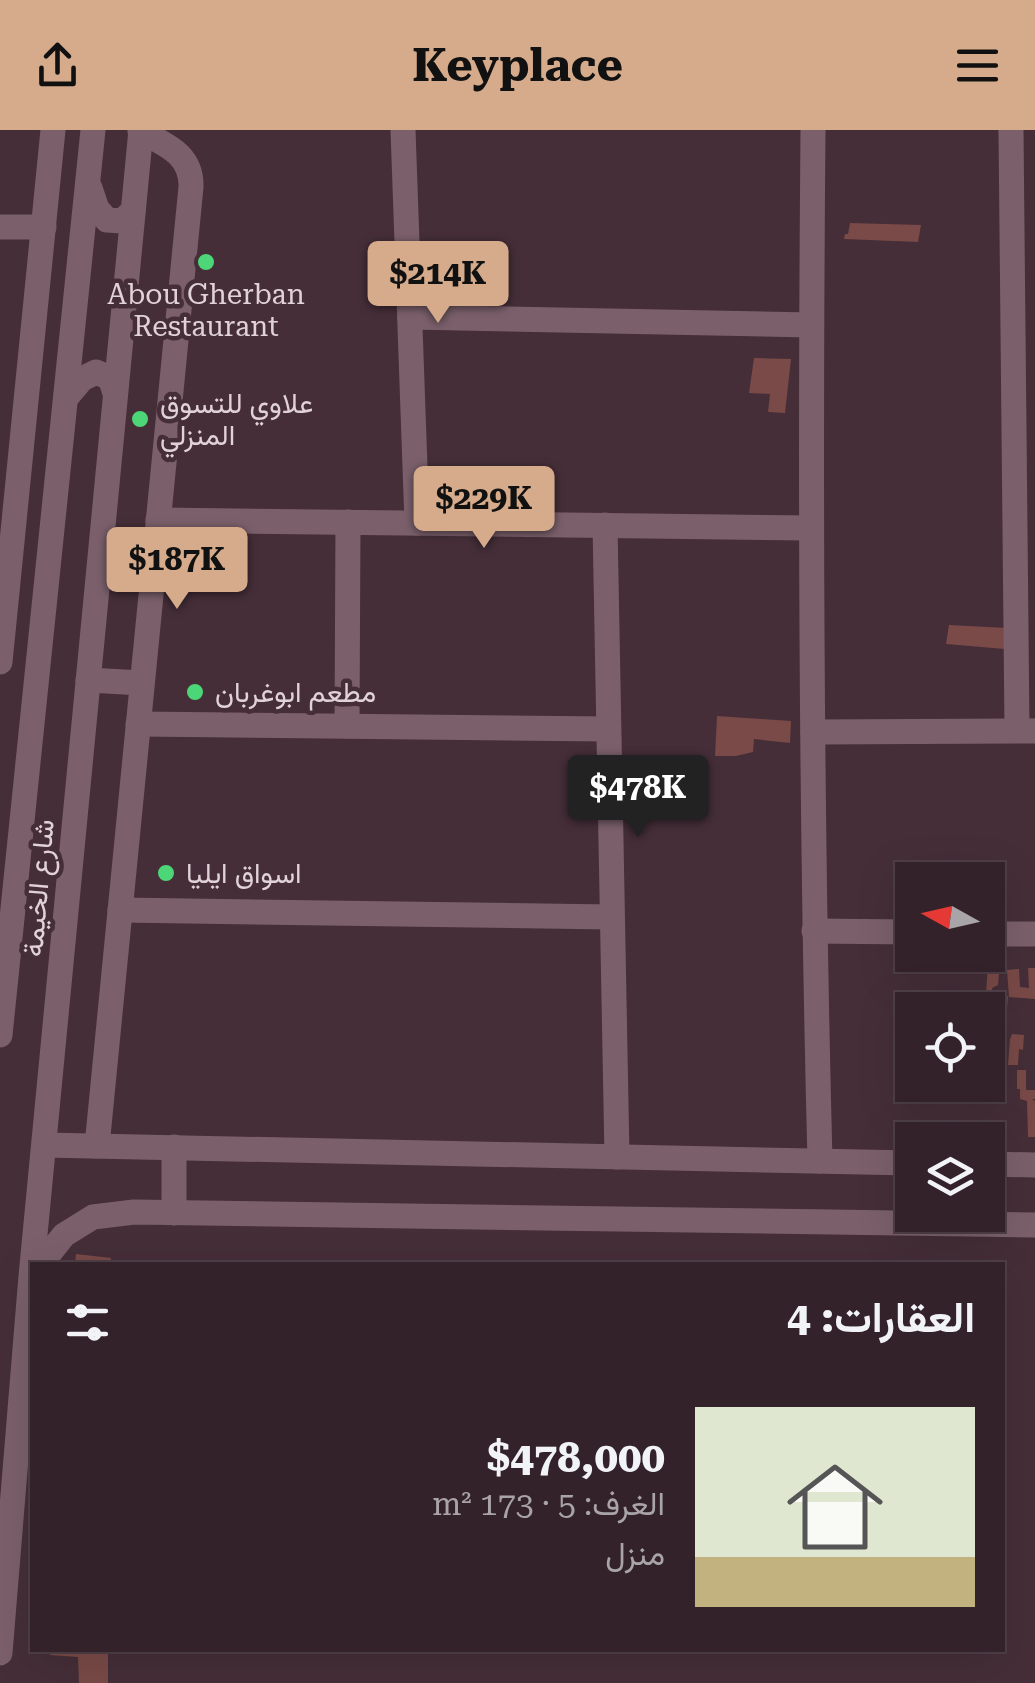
<!DOCTYPE html>
<html lang="ar">
<meta charset="utf-8">
<style>
body{margin:0;font-family:"Roboto Serif",Vazirmatn,serif;background:#3c2a32;color:#f1f3f6;direction:rtl;height:100vh;display:flex;flex-direction:column;font-size:38px;white-space:nowrap}
*{box-sizing:border-box;margin:0}
p{font-size:32px;color:#a9a4a8}
.icon{flex:none;width:55px;height:55px;fill:none;stroke:currentColor;stroke-width:2;stroke-linecap:round;stroke-linejoin:round}
.map{position:relative;flex:1;overflow:hidden;direction:ltr}
.panel{position:absolute;left:30px;top:1132px;width:975px;height:390px;display:flex;flex-direction:column;background:#34222a;border-radius:0px;box-shadow:0 10px 40px #0002,0 0 0 2px #4e3f47;direction:rtl}
.panel>*{flex:none}
.needle{width:65px;rotate:278deg}
.tools{position:absolute;left:895px;top:732px;display:grid;gap:20px}
.tools a{display:grid;place-items:center;width:110px;height:110px;border-radius:0px;background:#34222a;box-shadow:0 10px 40px #0002,0 0 0 2px #4e3f47;font-size:50px}
.price{position:absolute;translate:-50% -85px;padding:0 22px;border-radius:10px;background:#d6ab8b;color:#111;font-size:32px;line-height:65px;filter:drop-shadow(0 2px 5px #0008)}
.price::after{content:'';position:absolute;left:50%;top:60px;width:30px;height:22px;margin-left:-15px;background:inherit;clip-path:polygon(0 0,100% 0,50% 100%)}
.price.active{background:#222;color:#fff}
ul{padding:0;list-style:none}
li{display:flex;align-items:center;gap:30px;height:250px;padding:0 30px}
li+li{border-top:2px solid #4e3f47}
li span{display:grid;place-items:center;flex:none;width:280px;height:200px;border-radius:0px;color:#555}
li>.icon{margin-inline-start:auto}
span .icon{width:120px;height:120px;fill:#fffc;stroke-width:1}
li b{font-size:42px}
h2{display:flex;justify-content:space-between;align-items:center;height:120px;padding:0 30px;font-size:42px}
header{display:flex;justify-content:space-between;align-items:center;height:130px;padding:0 30px;background:#d6ab8b;color:#111;font-size:45px;font-weight:700}
.map>svg:first-child{display:block}
.building{fill:#794a47}
.lines{fill:none;stroke-linecap:round;stroke-linejoin:round}
.street{stroke:#7b606b;stroke-width:25}
.secondary{stroke:#7b606b;stroke-width:25}
.poi-dot{fill:#4cd677;stroke:#452e38;stroke-width:4}
.labels{text-anchor:middle;stroke-width:9;stroke-linejoin:round;paint-order:stroke}
.poi-label{font-size:28px;fill:#e1d2d8;stroke:#452e38;text-anchor:start}
.street-label{font-size:28px;fill:#e1d2d8;stroke:#452e38}
</style>
<header><svg class="icon" aria-label="menu" viewBox="0 0 24 24"><path d="M4 6h16M4 12h16M4 18h16"/></svg>Keyplace<svg class="icon" aria-label="share" viewBox="0 0 24 24"><path d="M12 15V3M7 8l5-5 5 5M5 13v7h14v-7"/></svg></header>
<div class="map">
<svg width="1035" height="1553" viewBox="0 0 1035 1553">
<rect width="100%" height="100%" fill="#452e38"/>
<g class="building">
<path d="M850 93 921 95 918 112 844 109 845 104H848Z"/>
<path d="M754 228 791 229 785 283 768 282 770 264 749 263Z"/>
<path d="M949 495 1007 498 1005 519 946 514Z"/>
<path d="M717 586 791 591 790 613 754 609 753 622 736 626H715Z"/>
<path d="M988 832 1000 833 998 855 992 858 993 865 1008 866 1006 892 988 891V880H972L973 864 986 865Z"/>
<path d="M1028 838H1035V869L1009 867 1007 840 1019 839 1020 857 1029 858Z"/>
<path d="M988 904 1006 905 1004 924H1000L999 941H1002V973H967L966 955H988Z"/>
<path d="M1012 904 1024 905 1023 920 1019 919 1018 935H1008L1010 909Z"/>
<path d="M1017 940H1026V960H1035V969H1032L1035 971V1007H1028L1027 971 1020 969V959H1017Z"/>
<path d="M76 1124 111 1128 110 1135H75Z"/>
<path d="M51 1520H108V1553H79L78 1527 50 1525Z"/>
</g>
<g class="lines">
<g class="street">
<path d="M403 0 417 393"/>
<path d="M813 0C810 344 811 687 820 1031"/>
<path d="M1011 0 1017 600"/>
<path d="M0 97H44"/>
<path d="M410 187 811 195"/>
<path d="M158 390 810 398"/>
<path d="M605 395 617 1027"/>
<path d="M0 532 53 0"/>
<path d="M138 594 608 599"/>
<path d="M347 596 348 392"/>
<path d="M813 602 1035 601"/>
<path d="M120 780 612 787"/>
<path d="M814 801 912 802"/>
<path d="M988 804H1035"/>
<path d="M97 1016 191 57C192 24 166 15 140 1"/>
</g>
<g class="secondary">
<path d="M90 58 97 79 107 90 122 91 133 81"/>
<path d="M66 268 82 249 96 242 110 248 115 263"/>
<path d="M88 550 142 553"/>
<path d="M0 905 93 0"/>
<path d="M44 1015 912 1033"/>
<path d="M174 1017V1083"/>
<path d="M988 1034 1035 1035"/>
<path d="M40 1135 64 1105 93 1087 134 1082 1035 1095"/>
<path d="M0 1523 31 1146 141 0"/>
</g>
</g>
<g class="poi-dot">
<circle cx="206" cy="132" r="10"/>
<circle cx="140" cy="289" r="10"/>
<circle cx="195" cy="562" r="10"/>
<circle cx="166" cy="743" r="10"/>
</g>
<g class="labels">
<g class="poi-label">
<text x="206" y="174" text-anchor="middle">Abou Gherban<tspan x="206" dy="32">Restaurant</tspan></text>
<text x="160" y="283">علاوي للتسوق<tspan x="160" dy="32">المنزلي</tspan></text>
<text x="215" y="572">مطعم ابوغربان</text>
<text x="186" y="753">اسواق ايليا</text>
</g>
<g class="street-label">
<text transform="translate(38 758) rotate(-85)" y="10">شارع الخيمة</text>
</g>
</g>
</svg>
<div class="tools">
<a><svg class="needle" viewBox="-14 -14 28 28"><path d="M0-13l5 13h-10z" fill="#e53935"/><path d="M0 13l5-13h-10z" fill="#a9a4a8"/></svg></a>
<a><svg class="icon" aria-label="locate" viewBox="0 0 24 24"><circle cx="12" cy="12" r="6"/><path d="M12 2v4M12 18v4M2 12h4M18 12h4"/></svg></a>
<a><svg class="icon" aria-label="layers" viewBox="0 0 24 24"><path d="M12 4l9 5-9 5-9-5zM3 14l9 5 9-5"/></svg></a>
</div>
<b class="price" style="left:438px;top:196px">$214K</b>
<b class="price" style="left:484px;top:421px">$229K</b>
<b class="price" style="left:177px;top:482px">$187K</b>
<b class="price active" style="left:638px;top:710px">$478K</b>
<section class="panel">
<h2>العقارات: 4<svg class="icon" aria-label="filters" viewBox="0 0 24 24"><path d="M4 7h16M4 17h16"/><circle cx="9" cy="7" r="2"/><circle cx="15" cy="17" r="2"/></svg></h2>
<ul>
<li><span style="background:linear-gradient(#dfe7d0 75%,#c2b280 0)"><svg class="icon" aria-label="home" viewBox="0 0 24 24"><path d="M3 11l9-7 9 7M6 9v11h12V9"/></svg></span><div><b>$478,000</b><p>الغرف: 5 · 173 m²</p><p>منزل</p></div></li>
</ul>
</section>
</div>
